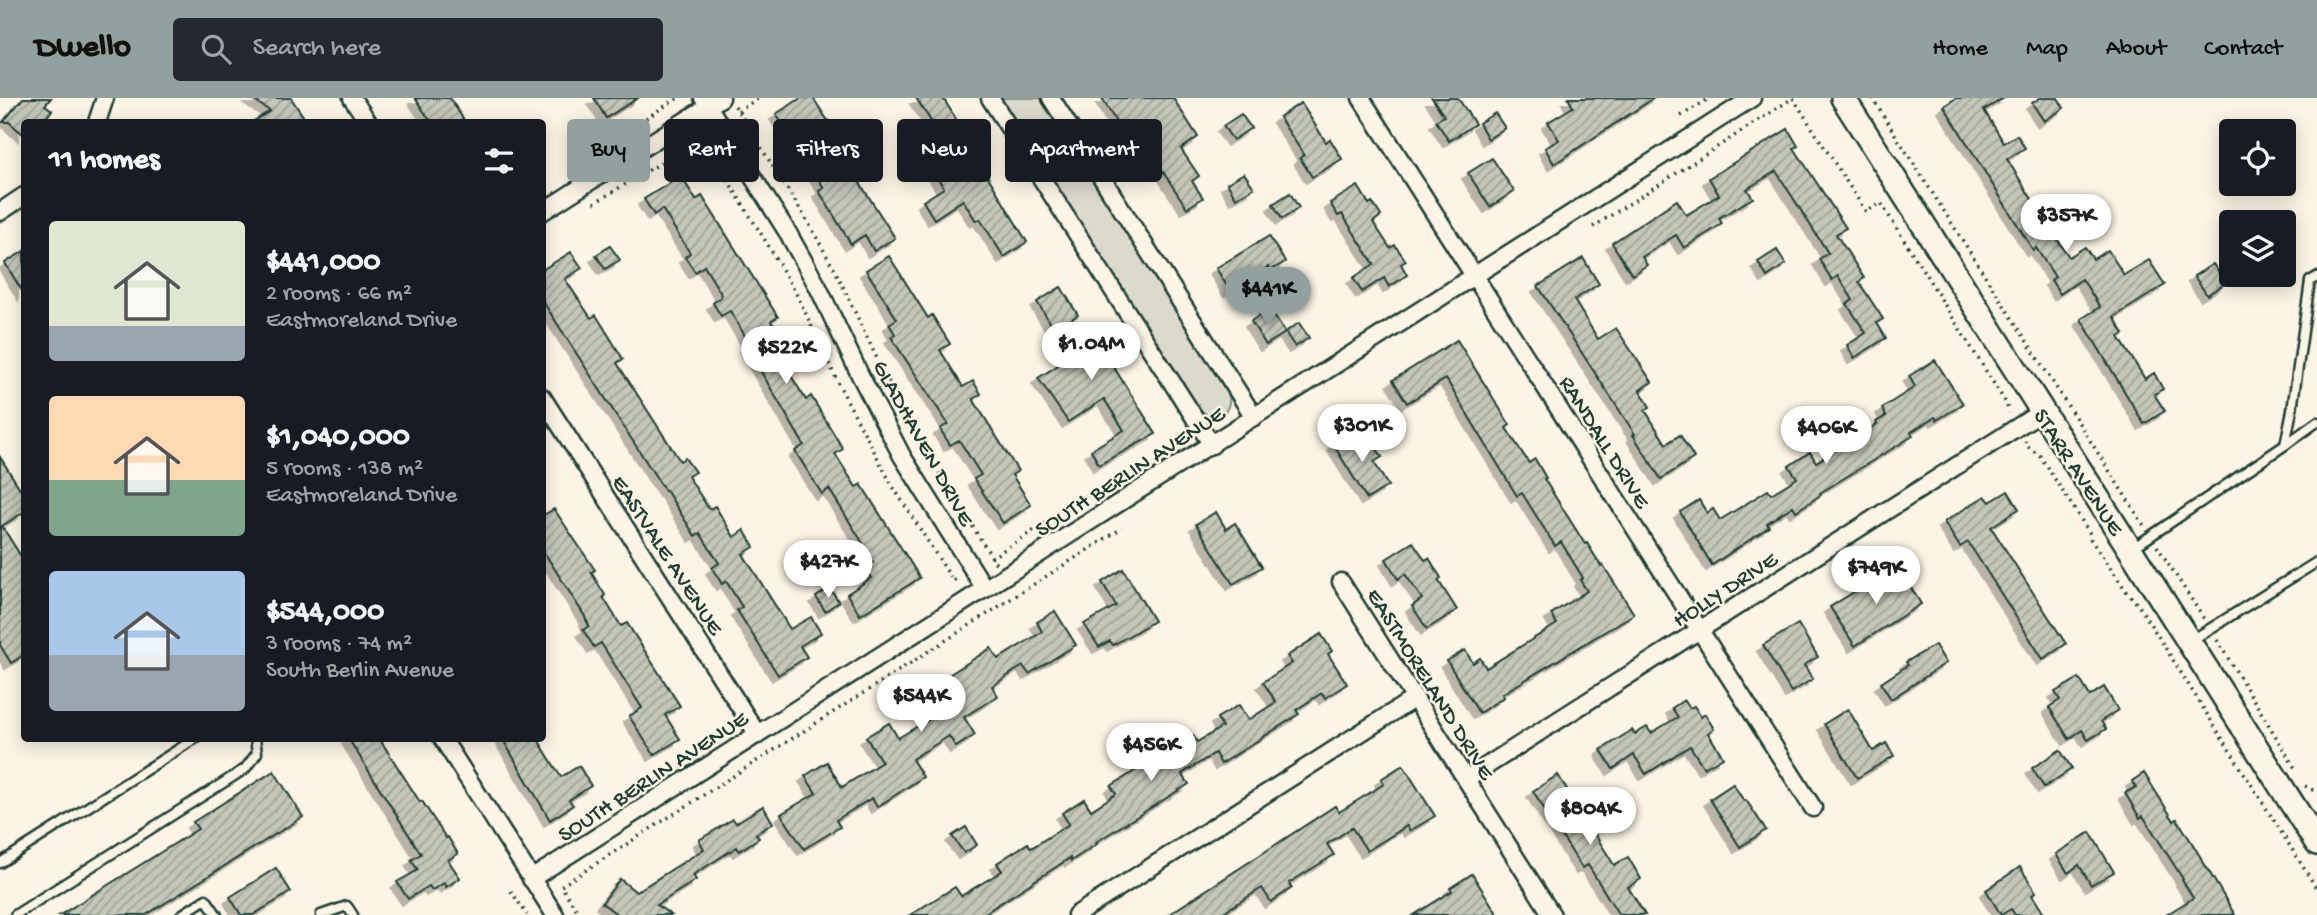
<!DOCTYPE html>
<meta charset="utf-8">
<style>
body{margin:0;font-family:"Gochi Hand",sans-serif;background:#242831;color:#f1f3f6;height:100vh;display:flex;flex-direction:column;font-size:26px;white-space:nowrap}
*{box-sizing:border-box;margin:0}
p{font-size:23px;color:#9ea1a6}
.icon{flex:none;width:38px;height:38px;fill:none;stroke:currentColor;stroke-width:2;stroke-linecap:round;stroke-linejoin:round}
.map{position:relative;flex:1;overflow:hidden}
.panel{position:absolute;left:21px;top:21px;width:525px;height:623px;display:flex;flex-direction:column;background:#171b24;border-radius:7px;box-shadow:0 4px 18px #0003}
.panel>*{flex:none}
.guide{position:absolute;left:567px;top:21px;width:665px;height:63px;display:flex;gap:14px}
.buttons{position:absolute;left:2219px;top:21px;display:grid;gap:14px}
.buttons a{display:grid;place-items:center;width:77px;height:77px;border-radius:7px;background:#171b24;box-shadow:0 4px 18px #0003;font-size:35px}
.price{position:absolute;translate:-50% -60px;padding:0 16px;border-radius:24px;background:#fff;color:#222;font-size:23px;line-height:46px;filter:drop-shadow(0 2px 4px #0008)}
.price::after{content:'';position:absolute;left:50%;top:42px;width:21px;height:16px;margin-left:-10px;background:inherit;clip-path:polygon(0 0,100% 0,50% 100%)}
.price.on{background:#92a19f;color:#111}
ul{padding:0;list-style:none}
li{display:flex;align-items:center;gap:21px;height:175px;padding:0 28px}
li span{display:grid;place-items:center;flex:none;width:196px;height:140px;border-radius:7px;color:#555}
li>.icon{margin-inline-start:auto}
span .icon{width:84px;height:84px;fill:#fffc;stroke-width:1}
li b{font-size:30px}
h2{display:flex;justify-content:space-between;align-items:center;height:84px;padding:0 28px;font-size:30px}
.pill{padding:0 24px;border-radius:7px;background:#171b24;box-shadow:0 4px 18px #0003;font-size:24px;line-height:63px}
.pill.on{background:#92a19f;color:#111}
header{display:flex;align-items:center;gap:42px;box-sizing:border-box;height:98px;padding:0 35px;background:#92a19f;color:#111}
header strong{font-size:33px}
nav{display:flex;gap:38px;margin-inline-start:auto;font-size:24px}
.search{width:490px;height:63px;background:#242831;display:flex;align-items:center;gap:18px;box-sizing:border-box;padding:0 24px;border-radius:7px;color:#9ea1a6;font-size:26px}
.map>svg:first-child{display:block}
.grass{fill:#dcdacc;stroke:#7e8c80;stroke-width:2}
.building{fill:url(#building-hatch);stroke:#1f3d34;stroke-width:2;filter:url(#shadow)}
.lines{fill:none;stroke-linecap:round;stroke-linejoin:round}
.lane-casing{stroke:#1f3d34;stroke-width:13}
.street-casing{stroke:#1f3d34;stroke-width:21}
.secondary-casing{stroke:#1f3d34;stroke-width:28}
.path{stroke:#1f3d34;stroke-width:3.5;stroke-dasharray:2 5;stroke-linecap:butt}
.lane{stroke:#fcf5e5;stroke-width:8}
.street{stroke:#fcf5e5;stroke-width:16}
.secondary{stroke:#fcf5e5;stroke-width:23}
.labels{text-anchor:middle;stroke-width:5;stroke-linejoin:round;paint-order:stroke}
.street-label{font-size:23px;fill:#1f3d34;stroke:#fcf5e5}
</style>
<header>
<strong>Dwello</strong>
<div class="search"><svg class="icon" aria-label="search" viewBox="0 0 24 24"><circle cx="10" cy="10" r="6"/><path d="M15 15l6 6"/></svg>Search here</div>
<nav><a>Home</a><a>Map</a><a>About</a><a>Contact</a></nav>
</header>
<div class="map">
<svg width="2317" height="817" viewBox="0 0 2317 817">
<defs>
<pattern id="building-hatch" width="6" height="6" patternUnits="userSpaceOnUse" patternTransform="scale(1.75)"><rect width="6" height="6" fill="#c5c7b9"/><path d="M-1 1l2-2M0 6l6-6M5 7l2-2" fill="none" stroke="#9fa397"/></pattern>
<filter id="shadow"><feDropShadow dx="-6" dy="6" stdDeviation="0" flood-color="#0004"/></filter>
</defs>
<rect width="100%" height="100%" fill="#fcf5e5"/>
<filter id="ink" filterUnits="userSpaceOnUse"><feTurbulence type="fractalNoise" baseFrequency=".0143" numOctaves="2"/><feDisplacementMap in="SourceGraphic" scale="14" xChannelSelector="R" yChannelSelector="G"/><feConvolveMatrix kernelMatrix="1 2 1 2 8 2 1 2 1" color-interpolation-filters="sRGB"/></filter>
<g filter="url(#ink)">
<path class="grass" d="M1001 0H1043L1229 293C1233 317 1215 327 1198 310Z"/>
<g class="building">
<path d="M23 0H51L45 7 52 12 43 24H24V37L9 24H3Z"/>
<path d="M250 0H291L307 24H252L270 13Z"/>
<path d="M415 0H450L465 24H431Z"/>
<path d="M594 0H638L606 20Z"/>
<path d="M801 0H813L864 78 858 82 895 140 874 153 865 137 851 146 819 93 824 90 776 16Z"/>
<path d="M916 0H943L971 45 969 47 1027 144 1004 159 980 121 976 123 963 102 934 121 923 103 944 90 917 47 938 34Z"/>
<path d="M1102 0H1173L1198 39 1181 51 1199 78 1192 83 1203 100 1187 110 1155 62 1147 67 1126 34 1123 36Z"/>
<path d="M1432 0H1458L1475 26 1449 43 1436 23 1444 18Z"/>
<path d="M1568 0H1654L1554 66 1545 50 1559 42 1548 24 1573 9Z"/>
<path d="M1956 0H2004L1984 12 2004 45 2017 37 2025 50 2007 61 2038 111 2050 104 2057 117 2046 124 2069 159 2085 149 2093 161 2108 152 2124 177 2149 162 2165 187 2114 219 2124 236 2119 239 2145 281 2154 275 2163 291 2154 296 2165 313 2144 326 2081 221 2100 209 2082 181 2060 196 2051 182 2055 179 2036 150 2033 152 1944 8Z"/>
<path d="M2040 0H2058L2064 10 2044 23 2032 5Z"/>
<path d="M1301 5 1326 44 1330 41 1342 61 1312 79 1300 60 1304 57 1279 19Z"/>
<path d="M1495 15 1505 30 1488 41 1479 25Z"/>
<path d="M1241 16 1251 30 1233 42 1223 28Z"/>
<path d="M1788 31 1798 48 1794 50 1846 130 1836 136 1864 180 1859 184 1883 221 1877 225 1886 240 1854 260 1847 247 1866 235 1847 206 1853 202 1838 178 1832 182 1819 161 1828 155 1776 73 1747 91 1753 100 1719 120 1722 126 1684 150 1676 137 1642 159 1647 167 1632 177 1612 145 1677 102 1686 117 1719 97 1709 80Z"/>
<path d="M1492 60 1514 93 1490 109 1468 75Z"/>
<path d="M1244 75 1254 90 1236 100 1227 85Z"/>
<path d="M681 78 696 102 702 98 778 219 771 223 800 270 790 276 806 302 811 298 843 351 835 356 856 389 861 386 920 480 860 517 847 496 871 480 865 471 873 465 865 451 866 450 829 391 822 396 795 353 804 347 746 248 750 246 730 213 721 218 713 205 721 199 720 194 704 168 695 174 685 159 690 155 662 111 654 117 644 101Z"/>
<path d="M1358 88 1369 106 1372 104 1381 118 1373 124 1390 150 1395 147 1406 163 1401 166 1407 177 1389 189 1384 180 1362 194 1353 180 1374 166 1342 116 1338 118 1330 105Z"/>
<path d="M1290 95 1299 110 1282 121 1273 106Z"/>
<path d="M1269 138 1285 164 1270 173 1268 169 1230 193 1216 170Z"/>
<path d="M610 148 620 162 605 171 596 157Z"/>
<path d="M1777 152 1786 166 1767 179 1758 164Z"/>
<path d="M24 153V196L5 165Z"/>
<path d="M571 154 582 170 565 181 591 220 596 217 612 243 623 261 617 265 680 363 685 360 695 374 688 378 709 411 715 408 734 439 744 432 754 449 743 456 790 531 811 519 821 535 800 548 807 559 778 577 737 512 742 509 726 483 722 486 712 470 719 465 700 435 695 438 666 392 665 393 542 202V172Z"/>
<path d="M889 158 928 220 932 217 950 246 940 252 963 289 973 283 981 296 973 301 1018 373 1012 377 1031 407 1003 425 974 381 981 377 959 342 950 347 940 331 948 326 891 239 895 236 889 226 897 221 866 172Z"/>
<path d="M1583 160 1599 186 1574 202 1598 241 1616 230 1652 284 1640 292 1650 309 1645 312 1666 346 1680 337 1694 360 1661 381 1633 337 1635 336 1538 188Z"/>
<path d="M2213 166 2226 185 2207 197 2194 178Z"/>
<path d="M1061 189 1078 217 1072 221 1092 253 1104 245 1112 258 1110 260 1115 267 1113 268 1156 336 1099 367 1091 352 1124 332 1104 301 1068 324 1038 280 1074 257 1057 230 1055 232 1037 204Z"/>
<path d="M1270 211 1285 235 1266 247 1251 223Z"/>
<path d="M1299 225 1309 240 1295 249 1285 234Z"/>
<path d="M1457 242 1510 327 1506 330 1529 365 1535 361 1546 380 1544 381 1585 446 1587 445 1601 468 1603 467 1634 516 1502 596 1504 599 1479 615 1447 563 1465 552 1473 565 1480 560 1486 570 1557 526 1551 516 1587 493 1580 482 1583 480 1561 444 1555 448 1522 395 1517 398 1446 281 1407 305 1393 282Z"/>
<path d="M1935 262 1963 306 1937 322 1935 319 1911 334 1913 338 1820 395 1821 397 1796 413 1793 408 1767 425 1769 429 1712 467 1680 414 1699 402 1707 415 1713 411 1720 422 1768 392 1771 396 1797 380 1789 368 1810 354 1816 364 1877 326 1876 324 1886 318 1882 310 1915 289 1909 278Z"/>
<path d="M1354 333 1363 349 1372 343 1382 359 1374 364 1388 388 1367 401 1333 346Z"/>
<path d="M0 359 24 397V414L2 428 24 463V557L11 565 0 547Z"/>
<path d="M2008 393 2019 411 1991 429 2066 546 2043 561 1968 444 1960 449 1944 424 1985 398 1990 404Z"/>
<path d="M554 411 595 472 591 474 605 497 603 499 621 528 627 525 680 608 665 617 680 641 654 657 629 618 642 610 601 545 594 549 583 532 589 528 584 517 542 451V418Z"/>
<path d="M1216 414 1226 431 1235 425 1262 469 1233 486 1196 426Z"/>
<path d="M1413 444 1425 462 1429 460 1441 480 1438 482 1457 512 1427 531 1412 508 1422 501 1405 476 1398 481 1386 461Z"/>
<path d="M1897 467 1921 506 1855 548 1830 509Z"/>
<path d="M1123 471 1154 523 1113 547 1110 543 1099 549 1084 526 1116 508 1102 484Z"/>
<path d="M830 490 839 504 825 513 816 499Z"/>
<path d="M1055 513 1076 547 1029 576 1023 568 992 588 998 598 964 619 975 637 956 649 949 638 912 661 923 679 877 709 872 700 836 722 840 729 804 751 781 716 816 695 805 678 827 664 842 689 882 664 866 639 889 625 898 640 933 619 917 593 939 579 941 582 991 550 998 561 1042 534 1037 524Z"/>
<path d="M1798 526 1818 559 1804 567 1813 581 1791 594 1763 547Z"/>
<path d="M1321 536 1332 553 1328 556 1347 586 1325 600 1322 595 1296 612 1299 616 1221 666 1215 655 1182 676 1189 686 1096 744 1097 746 1071 763 1070 760 982 817H910L955 789 961 798 1002 773 997 765 1028 745 1031 750 1069 726 1062 715 1084 701 1091 712 1116 696 1111 688 1154 661 1151 655 1166 645 1170 652 1193 637 1197 644 1222 629 1217 620 1239 607 1248 622 1276 604 1263 584 1292 565 1287 558Z"/>
<path d="M1935 547 1946 565 1891 601 1881 585 1908 567 1906 564Z"/>
<path d="M2079 580 2090 598 2104 589 2118 612 2101 623 2106 631 2088 642 2082 632 2069 641 2049 609 2060 602 2055 594Z"/>
<path d="M1684 602 1690 610 1694 608 1701 619 1705 616 1714 631 1708 635 1723 659 1704 670 1690 648 1646 676 1634 657 1613 671 1601 652 1632 632 1635 636 1647 629 1651 635 1678 619 1672 610Z"/>
<path d="M1848 611 1873 653 1886 645 1894 658 1857 680 1824 626Z"/>
<path d="M348 640H379L420 704 422 703 446 740 448 739 458 756 448 762 460 780 446 789 444 785 432 792 429 788 408 801 397 784 418 772 411 762 421 756Z"/>
<path d="M502 640H537L561 679 579 668 591 688 569 702 573 707 550 722Z"/>
<path d="M2060 652 2072 671 2044 689 2032 670Z"/>
<path d="M1403 667 1435 718 1410 733 1407 728 1367 753 1352 730 1327 746 1334 757 1289 785 1292 790 1271 804 1262 790 1219 817H1168L1335 708 1339 714 1384 686 1381 681Z"/>
<path d="M274 673 303 719 146 817H60L198 731 193 724Z"/>
<path d="M2144 675 2174 723 2177 721 2192 745 2235 817H2166L2193 800 2182 782 2183 781 2143 718 2140 720 2125 695 2136 689 2132 683Z"/>
<path d="M1558 677 1614 767 1628 759 1641 781 1628 789 1645 817H1619L1588 767 1582 770 1533 693Z"/>
<path d="M1733 686 1744 703 1746 702 1766 732 1740 749 1710 701Z"/>
<path d="M763 708 773 725 756 736 759 740 739 753 737 749 693 777 696 782 657 807 671 817H618L602 805 620 781 636 794 704 751 699 742 733 721 736 725Z"/>
<path d="M966 729 977 747 964 755 952 738Z"/>
<path d="M2090 734 2114 774 2091 787 2079 767 2068 775 2056 756Z"/>
<path d="M2020 769 2036 794 2032 797 2045 817H2015L2011 811 2001 817 1986 792Z"/>
<path d="M276 770 291 794 253 817H241L230 799Z"/>
<path d="M1472 776 1498 817H1414L1452 793 1450 790Z"/>
</g>
<g class="lines">
<defs>
<g id="lane">
<path d="M2285 347 2317 324"/>
<path d="M2133 450 2285 347 2292 312 2310 183 2317 179"/>
<path d="M2192 542 2317 464"/>
<path d="M0 765 196 640"/>
<path d="M15 817 245 671 257 655 255 640"/>
<path d="M181 817 206 801 217 817"/>
<path d="M321 817 347 808 353 817"/>
</g>
<g id="street">
<path d="M352 0 368 24"/>
<path d="M703 0 788 135 818 189 861 279 902 358 985 491"/>
<path d="M990 0 1212 347"/>
<path d="M1051 0 1254 319"/>
<path d="M1361 0 1813 710"/>
<path d="M97 24 105 0"/>
<path d="M0 114 24 98"/>
<path d="M542 114 721 0"/>
<path d="M542 299 758 637"/>
<path d="M1341 484 1552 817"/>
<path d="M442 640 555 817"/>
<path d="M1466 681 2041 314"/>
<path d="M531 781 1752 0"/>
<path d="M1076 817 1415 600"/>
</g>
<path id="secondary" d="M1843 0 2317 745"/>
</defs>
<use href="#lane" class="lane-casing"/>
<use href="#street" class="street-casing"/>
<use href="#secondary" class="secondary-casing"/>
<g class="path">
<path d="M1872 0 2145 429"/>
<path d="M735 8 808 124 838 178 881 269 922 347 996 466"/>
<path d="M738 13 759 0"/>
<path d="M1681 18 1710 0"/>
<path d="M698 34 768 147 798 199 840 289 892 387 953 483 960 479"/>
<path d="M569 69 678 0"/>
<path d="M594 105 709 36"/>
<path d="M1593 129 1793 0 1866 114 1881 105 2006 305 2009 315"/>
<path d="M2025 343 2026 347 2040 358 2089 434 2091 442 2127 494 2139 508 2317 791"/>
<path d="M2157 448 2204 521"/>
<path d="M991 460 1095 393"/>
<path d="M2217 542 2295 670"/>
<path d="M2305 688 2313 692 2317 691"/>
<path d="M511 793 527 817"/>
<path d="M580 817 561 788 1122 430"/>
</g>
<use href="#lane" class="lane"/>
<use href="#street" class="street"/>
<use href="#secondary" class="secondary"/>
</g>
</g>
<g class="labels">
<g class="street-label">
<text transform="translate(1606 343) rotate(58)" y="8">RANDALL DRIVE</text>
<text transform="translate(925 344) rotate(61)" y="8">GLADHAVEN DRIVE</text>
<text transform="translate(1129 372) rotate(-33)" y="8">SOUTH BERLIN AVENUE</text>
<text transform="translate(2080 373) rotate(57)" y="8">STARR AVENUE</text>
<text transform="translate(669 456) rotate(57)" y="8">EASTVALE AVENUE</text>
<text transform="translate(1724 490) rotate(-33)" y="8">HOLLY DRIVE</text>
<text transform="translate(1432 585) rotate(58)" y="8">EASTMORELAND DRIVE</text>
<text transform="translate(652 677) rotate(-33)" y="8">SOUTH BERLIN AVENUE</text>
</g>
</g>
</svg>
<div class="buttons">
<a><svg class="icon" aria-label="locate" viewBox="0 0 24 24"><circle cx="12" cy="12" r="6"/><path d="M12 2v4M12 18v4M2 12h4M18 12h4"/></svg></a>
<a><svg class="icon" aria-label="layers" viewBox="0 0 24 24"><path d="M12 4l9 5-9 5-9-5zM3 14l9 5 9-5"/></svg></a>
</div>
<b class="price" style="left:2066px;top:156px">$357K</b>
<b class="price on" style="left:1268px;top:229px">$441K</b>
<b class="price" style="left:1091px;top:284px">$1.04M</b>
<b class="price" style="left:786px;top:288px">$522K</b>
<b class="price" style="left:1362px;top:366px">$301K</b>
<b class="price" style="left:1826px;top:368px">$406K</b>
<b class="price" style="left:828px;top:502px">$427K</b>
<b class="price" style="left:1876px;top:508px">$749K</b>
<b class="price" style="left:921px;top:636px">$544K</b>
<b class="price" style="left:1151px;top:685px">$456K</b>
<b class="price" style="left:1590px;top:749px">$804K</b>
<div class="guide">
<a class="pill on">Buy</a>
<a class="pill">Rent</a>
<a class="pill">Filters</a>
<a class="pill">New</a>
<a class="pill">Apartment</a>
</div>
<section class="panel">
<h2>11 homes<svg class="icon" aria-label="filters" viewBox="0 0 24 24"><path d="M4 7h16M4 17h16"/><circle cx="9" cy="7" r="2"/><circle cx="15" cy="17" r="2"/></svg></h2>
<ul>
<li><span style="background:linear-gradient(#dfe7d0 75%,#9aa5b1 0)"><svg class="icon" aria-label="home" viewBox="0 0 24 24"><path d="M3 11l9-7 9 7M6 9v11h12V9"/></svg></span><div><b>$441,000</b><p>2 rooms · 66 m²</p><p>Eastmoreland Drive</p></div></li>
<li><span style="background:linear-gradient(#ffd9b3 60%,#7fa58c 0)"><svg class="icon" aria-label="home" viewBox="0 0 24 24"><path d="M3 11l9-7 9 7M6 9v11h12V9"/></svg></span><div><b>$1,040,000</b><p>5 rooms · 138 m²</p><p>Eastmoreland Drive</p></div></li>
<li><span style="background:linear-gradient(#a9c7e8 60%,#9aa5b1 0)"><svg class="icon" aria-label="home" viewBox="0 0 24 24"><path d="M3 11l9-7 9 7M6 9v11h12V9"/></svg></span><div><b>$544,000</b><p>3 rooms · 74 m²</p><p>South Berlin Avenue</p></div></li>
</ul>
</section>
</div>
